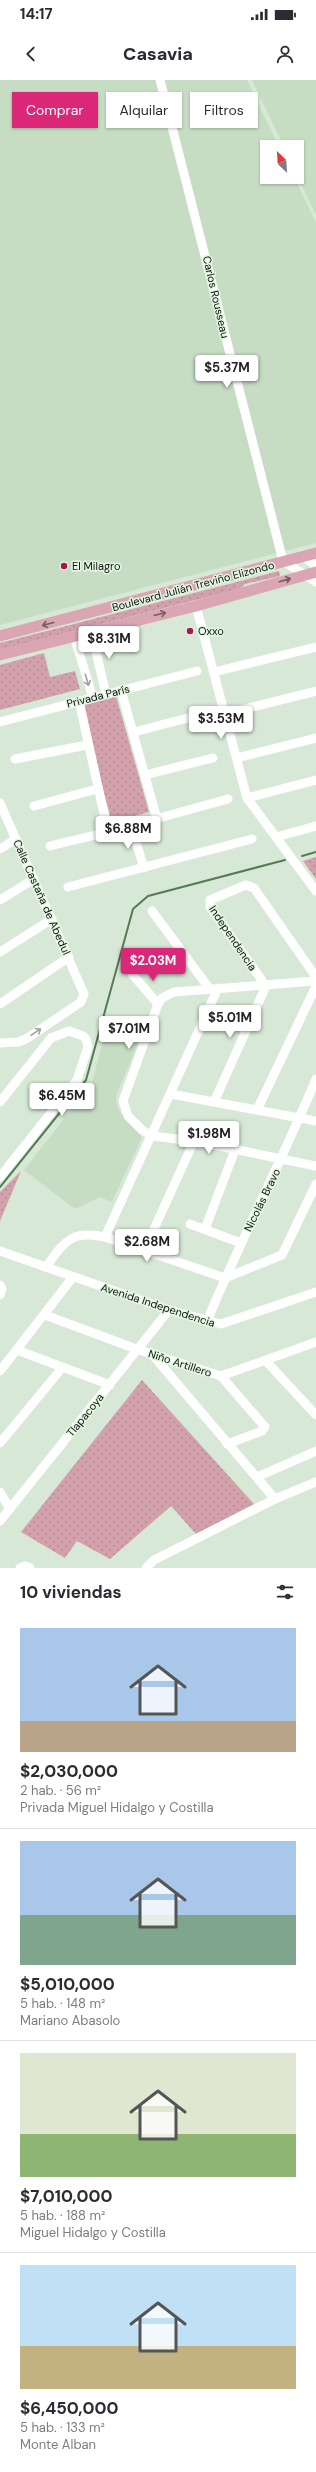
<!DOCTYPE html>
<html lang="es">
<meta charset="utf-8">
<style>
body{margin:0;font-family:"DM Sans",sans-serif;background:#f2f2f3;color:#2b2b33;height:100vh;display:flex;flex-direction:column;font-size:15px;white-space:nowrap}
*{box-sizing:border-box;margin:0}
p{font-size:13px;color:#7c7c81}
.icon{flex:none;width:22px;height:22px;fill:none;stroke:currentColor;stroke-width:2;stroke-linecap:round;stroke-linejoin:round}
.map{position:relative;height:1488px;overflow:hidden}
.drawer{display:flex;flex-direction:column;background:#fff;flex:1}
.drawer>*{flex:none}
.banner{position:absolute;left:12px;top:12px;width:292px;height:36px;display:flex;gap:8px}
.needle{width:26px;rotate:335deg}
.tools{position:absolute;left:260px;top:60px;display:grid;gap:8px}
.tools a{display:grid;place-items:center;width:44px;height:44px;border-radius:0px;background:#fff;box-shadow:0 1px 3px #0004;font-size:20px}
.price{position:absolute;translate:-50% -34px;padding:0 9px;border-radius:4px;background:#fff;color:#222;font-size:13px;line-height:26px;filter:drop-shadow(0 1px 2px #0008)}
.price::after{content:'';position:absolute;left:50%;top:24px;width:12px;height:9px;margin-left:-6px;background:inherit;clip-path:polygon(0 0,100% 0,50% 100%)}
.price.current{background:#db2777;color:#fff}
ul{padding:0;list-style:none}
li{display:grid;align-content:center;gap:8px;height:212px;padding:0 20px}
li+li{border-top:1px solid #e1e1e2}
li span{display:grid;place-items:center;height:124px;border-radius:0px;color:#555}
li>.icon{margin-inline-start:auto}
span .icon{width:72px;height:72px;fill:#fffc;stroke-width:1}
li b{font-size:17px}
h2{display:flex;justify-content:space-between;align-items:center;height:48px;padding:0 20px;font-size:17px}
.tag{padding:0 14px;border-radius:0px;background:#fff;box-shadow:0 1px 3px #0004;font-size:14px;line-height:36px}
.tag.current{background:#db2777;color:#fff}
.status{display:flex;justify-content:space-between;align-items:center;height:28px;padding:0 20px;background:#fff;direction:ltr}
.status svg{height:11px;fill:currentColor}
header{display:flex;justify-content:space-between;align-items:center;height:52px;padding:0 20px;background:#fff;font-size:18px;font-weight:800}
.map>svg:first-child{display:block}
.built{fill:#c6ddc4}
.grass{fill:url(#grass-dots)}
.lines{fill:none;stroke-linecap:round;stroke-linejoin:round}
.stream{stroke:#567a55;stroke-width:2}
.minor{stroke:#fff;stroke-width:9}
.major{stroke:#dba6b3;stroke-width:11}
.oneway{stroke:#745c60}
.oneway2{stroke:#9ea19e}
.poi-dot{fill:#a91751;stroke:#e4f6e3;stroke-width:1.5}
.labels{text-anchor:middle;stroke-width:3;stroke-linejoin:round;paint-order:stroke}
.street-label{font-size:11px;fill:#0d130d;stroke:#e4f6e3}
.poi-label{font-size:11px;fill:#0d130d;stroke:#e4f6e3;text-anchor:start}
</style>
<div class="status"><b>14:17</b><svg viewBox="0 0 49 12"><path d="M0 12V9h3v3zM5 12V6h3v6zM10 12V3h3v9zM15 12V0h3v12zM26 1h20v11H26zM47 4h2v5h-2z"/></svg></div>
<header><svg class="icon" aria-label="back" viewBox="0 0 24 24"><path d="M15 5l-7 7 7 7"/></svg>Casavia<svg class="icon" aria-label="person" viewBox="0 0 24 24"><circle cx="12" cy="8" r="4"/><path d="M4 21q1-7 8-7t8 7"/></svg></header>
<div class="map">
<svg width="316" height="1488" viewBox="0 0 316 1488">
<defs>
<pattern id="grass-dots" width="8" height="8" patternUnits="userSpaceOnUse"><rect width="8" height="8" fill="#d3a1ab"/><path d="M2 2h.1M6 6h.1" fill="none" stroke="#b48a92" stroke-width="1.8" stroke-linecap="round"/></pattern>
</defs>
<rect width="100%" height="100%" fill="#d7e9d6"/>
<g class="built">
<path d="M0 0H247L279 67H267V97H294L316 143V463L0 545Z"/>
<path d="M252 0H316V135L297 95V67H284Z"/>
<path d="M141 956 116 1016 117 1026 122 1035 142 1057 112 1122 100 1117 75 1129 24 1090 92 1003 104 957Z"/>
</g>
<g class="grass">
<path d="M279 491 280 496 245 504 239 509 0 570V563Z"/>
<path d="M44 573 50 597 75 591 80 609 0 630V585Z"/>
<path d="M116 616 149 732 112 742 80 626Z"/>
<path d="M316 777V799L303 781Z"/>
<path d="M21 1091 0 1141V1112Z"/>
<path d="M142 1300 254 1424 196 1454 171 1426 110 1479 77 1461 65 1478 21 1452Z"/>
</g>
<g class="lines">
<g class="stream">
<path d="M302 776 316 772"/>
<path d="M0 1107 86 1000 133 829 148 816 285 780"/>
</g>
<g class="minor">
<path d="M160 0 283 481 316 502"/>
<path d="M303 476 316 486"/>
<path d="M196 526 247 718 316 811"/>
<path d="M91 551 106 614"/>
<path d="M74 556 93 618"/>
<path d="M214 592 316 567"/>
<path d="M121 610 157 739"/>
<path d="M79 621 108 752"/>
<path d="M225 634 316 611"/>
<path d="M0 642 197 591"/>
<path d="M134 652 207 633"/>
<path d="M237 678 316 658"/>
<path d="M15 679 87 665"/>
<path d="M145 695 213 678"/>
<path d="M247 718 316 700"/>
<path d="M0 723 84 914 81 922 26 959 18 962 0 963"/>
<path d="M34 726 97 709"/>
<path d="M131 746 144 788"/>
<path d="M276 757 316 746"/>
<path d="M50 766 108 752 228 719"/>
<path d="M0 769 16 759"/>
<path d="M68 807 252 759"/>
<path d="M0 820 34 799"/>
<path d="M152 831 209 908"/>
<path d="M0 872 52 839"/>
<path d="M132 894 158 924"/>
<path d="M316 901 174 912 162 918 158 924 123 1021 128 1036 142 1050 152 1056 194 1061 316 1086"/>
<path d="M0 924 69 877"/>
<path d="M171 1014 316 1041"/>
<path d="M0 1022 51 958 69 951 83 956 86 959 88 967 77 1000 0 1097"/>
<path d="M214 1022 266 906 210 827V820L246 805 254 808 316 897"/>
<path d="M257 1030 316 906"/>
<path d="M190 1144 241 1163"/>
<path d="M205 1149 235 1070"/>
<path d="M105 1157 218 908"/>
<path d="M0 1171 169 1230 221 1244 316 1212"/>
<path d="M144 1171 194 1061"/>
<path d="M46 1187C65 1161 71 1150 105 1157L225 1198 282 1175 316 1104"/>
<path d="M0 1205 2 1209 0 1215"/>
<path d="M45 1235 139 1270 221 1296 316 1262"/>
<path d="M207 1241C241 1159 282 1081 316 999"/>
<path d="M17 1270 110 1305"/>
<path d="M151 1273 275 1419"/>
<path d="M266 1281 316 1335"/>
<path d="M0 1291 73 1197"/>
<path d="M221 1296 265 1347 262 1351 227 1364"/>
<path d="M0 1363 62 1288"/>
<path d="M257 1397 316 1371"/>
<path d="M0 1412 10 1429"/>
<path d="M0 1441 169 1230"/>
<path d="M20 1488 25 1486 30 1488"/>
<path d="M146 1488 154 1480 275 1419 316 1402"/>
</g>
<g class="major">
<path d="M0 556 316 473"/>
<path d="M0 575 196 526 316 492"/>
</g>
</g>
<defs><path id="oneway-shaft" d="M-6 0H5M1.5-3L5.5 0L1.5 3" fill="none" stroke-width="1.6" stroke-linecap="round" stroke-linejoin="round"/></defs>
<g class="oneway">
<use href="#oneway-shaft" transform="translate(285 500) rotate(-16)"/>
<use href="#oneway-shaft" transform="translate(160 534) rotate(-14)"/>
<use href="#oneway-shaft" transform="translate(48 544) rotate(165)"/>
</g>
<g class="oneway2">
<use href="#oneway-shaft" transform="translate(87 600) rotate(73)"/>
<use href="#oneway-shaft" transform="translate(36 952) rotate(-34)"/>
</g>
<g class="poi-dot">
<circle cx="64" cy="486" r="4"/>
<circle cx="190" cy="551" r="4"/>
</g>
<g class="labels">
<g class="street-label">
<text transform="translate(216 217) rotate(77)" y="4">Carlos Rousseau</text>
<text transform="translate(193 506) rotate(-15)" y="4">Boulevard Julián Treviño Elizondo</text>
<text transform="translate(98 616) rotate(-14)" y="4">Privada París</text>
<text transform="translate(42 817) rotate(66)" y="4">Calle Castaña de Abedul</text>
<text transform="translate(233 858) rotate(56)" y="4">Independencia</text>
<text transform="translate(262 1120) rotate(-64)" y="4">Nicolás Bravo</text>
<text transform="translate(158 1225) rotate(18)" y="4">Avenida Independencia</text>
<text transform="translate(180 1283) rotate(18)" y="4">Niño Artillero</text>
<text transform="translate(85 1335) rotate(-51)" y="4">Tlapacoya</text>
</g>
<g class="poi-label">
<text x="72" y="490">El Milagro</text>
<text x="198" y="555">Oxxo</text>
</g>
</g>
</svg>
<div class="tools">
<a><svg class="needle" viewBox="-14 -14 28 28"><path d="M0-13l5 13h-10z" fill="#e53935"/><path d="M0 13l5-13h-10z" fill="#7c7c81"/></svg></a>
</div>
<b class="price" style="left:227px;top:309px">$5.37M</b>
<b class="price" style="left:109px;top:580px">$8.31M</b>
<b class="price" style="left:221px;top:660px">$3.53M</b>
<b class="price" style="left:128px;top:770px">$6.88M</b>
<b class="price current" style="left:153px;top:902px">$2.03M</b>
<b class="price" style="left:230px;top:959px">$5.01M</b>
<b class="price" style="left:129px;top:970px">$7.01M</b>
<b class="price" style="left:62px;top:1037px">$6.45M</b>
<b class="price" style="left:209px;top:1075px">$1.98M</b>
<b class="price" style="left:147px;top:1183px">$2.68M</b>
<div class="banner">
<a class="tag current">Comprar</a>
<a class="tag">Alquilar</a>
<a class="tag">Filtros</a>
</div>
</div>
<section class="drawer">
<h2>10 viviendas<svg class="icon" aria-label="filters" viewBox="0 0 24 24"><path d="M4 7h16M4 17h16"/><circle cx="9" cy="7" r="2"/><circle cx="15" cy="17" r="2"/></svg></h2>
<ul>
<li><span style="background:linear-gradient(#a9c7e8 75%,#b9a48a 0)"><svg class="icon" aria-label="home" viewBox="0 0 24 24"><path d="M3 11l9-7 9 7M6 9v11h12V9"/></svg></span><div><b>$2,030,000</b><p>2 hab. · 56 m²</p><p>Privada Miguel Hidalgo y Costilla</p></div></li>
<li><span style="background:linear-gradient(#a9c7e8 60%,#7fa58c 0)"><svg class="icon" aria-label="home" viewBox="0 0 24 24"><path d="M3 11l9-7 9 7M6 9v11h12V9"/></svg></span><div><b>$5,010,000</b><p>5 hab. · 148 m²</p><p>Mariano Abasolo</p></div></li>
<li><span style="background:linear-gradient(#dfe7d0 65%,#8fb573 0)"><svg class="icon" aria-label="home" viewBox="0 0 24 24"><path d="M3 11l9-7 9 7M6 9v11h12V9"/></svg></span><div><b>$7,010,000</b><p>5 hab. · 188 m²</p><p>Miguel Hidalgo y Costilla</p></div></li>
<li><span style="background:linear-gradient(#bfe0f5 65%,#c2b280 0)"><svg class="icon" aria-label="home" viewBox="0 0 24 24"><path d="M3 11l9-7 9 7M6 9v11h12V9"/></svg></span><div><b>$6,450,000</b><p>5 hab. · 133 m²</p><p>Monte Alban</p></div></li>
</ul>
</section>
